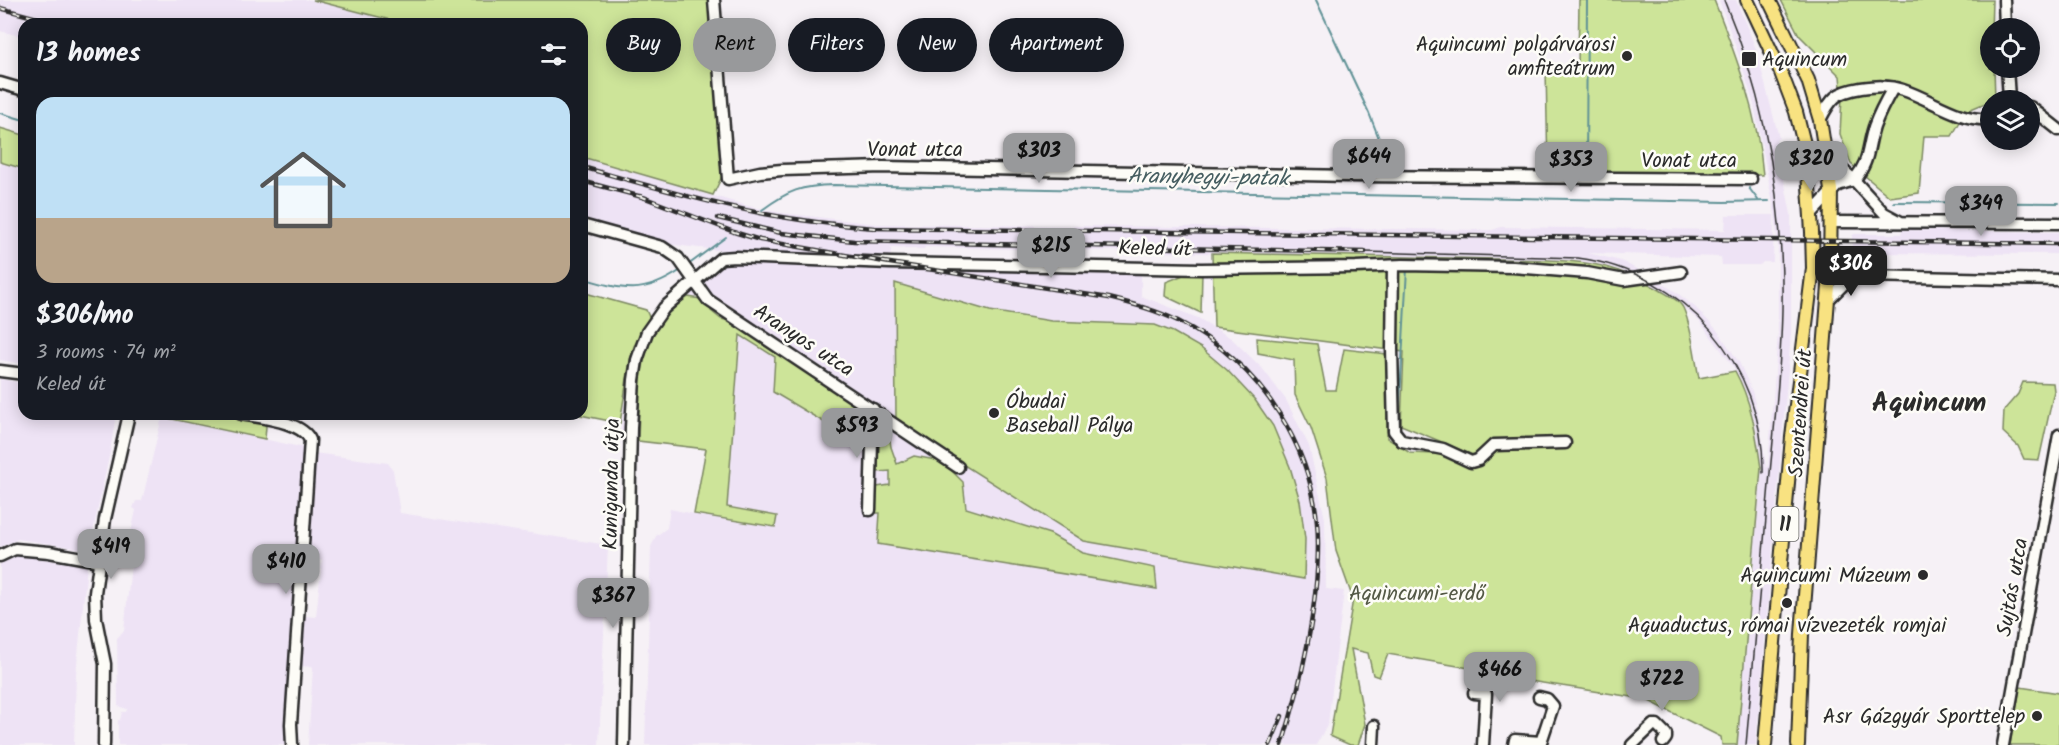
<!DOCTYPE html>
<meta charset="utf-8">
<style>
body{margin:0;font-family:Kalam,sans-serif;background:#20242c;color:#f1f3f6;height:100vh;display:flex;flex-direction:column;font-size:22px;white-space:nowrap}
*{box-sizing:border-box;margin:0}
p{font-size:20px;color:#9ea1a6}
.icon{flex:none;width:33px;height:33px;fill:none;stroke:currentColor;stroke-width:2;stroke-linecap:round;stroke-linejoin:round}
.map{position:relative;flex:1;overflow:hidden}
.side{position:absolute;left:18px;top:18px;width:570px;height:402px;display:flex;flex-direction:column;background:#171b24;border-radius:18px;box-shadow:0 3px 15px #0003}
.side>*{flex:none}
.top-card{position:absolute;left:606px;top:18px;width:570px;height:54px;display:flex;gap:12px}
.controls{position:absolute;left:1980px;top:18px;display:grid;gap:12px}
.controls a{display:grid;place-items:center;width:60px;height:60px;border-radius:50%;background:#171b24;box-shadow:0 3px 15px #0003;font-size:30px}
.price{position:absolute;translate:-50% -51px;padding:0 14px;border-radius:12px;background:#98999b;color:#111;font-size:20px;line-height:39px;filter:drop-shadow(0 2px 3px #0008)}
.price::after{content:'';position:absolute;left:50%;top:36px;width:18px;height:14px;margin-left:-9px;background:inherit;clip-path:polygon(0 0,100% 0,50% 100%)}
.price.on{background:#222;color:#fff}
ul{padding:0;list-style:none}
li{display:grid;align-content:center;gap:12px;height:318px;padding:0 18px}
li span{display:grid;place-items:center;height:186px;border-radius:18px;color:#555}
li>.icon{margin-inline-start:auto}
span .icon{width:108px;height:108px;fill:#fffc;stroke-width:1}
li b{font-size:26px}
h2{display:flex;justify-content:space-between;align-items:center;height:72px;padding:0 18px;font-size:26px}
.pill{padding:0 21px;border-radius:27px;background:#171b24;box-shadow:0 3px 15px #0003;font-size:21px;line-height:54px}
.pill.on{background:#98999b;color:#111}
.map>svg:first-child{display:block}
.built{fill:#eee3f5}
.green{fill:#cde499;stroke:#7c8862;stroke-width:1.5}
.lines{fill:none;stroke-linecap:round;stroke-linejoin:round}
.stream{stroke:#619296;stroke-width:2}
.minor-casing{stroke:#2b2b2b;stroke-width:15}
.major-casing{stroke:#2b2b2b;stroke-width:16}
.minor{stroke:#fdfcf7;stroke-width:10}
.major{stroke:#f8e281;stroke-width:12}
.tram{stroke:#2b2b2b;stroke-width:1.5}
.rail-casing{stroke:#2b2b2b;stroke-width:4.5}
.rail{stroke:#fdfcf7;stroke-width:2;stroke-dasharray:7;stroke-linecap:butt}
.poi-dot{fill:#2b2b2b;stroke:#fdfcf7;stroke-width:2}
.labels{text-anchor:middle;stroke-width:5;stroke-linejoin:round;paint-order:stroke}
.shield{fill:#fdfcf7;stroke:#6a6a68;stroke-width:1.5}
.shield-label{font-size:20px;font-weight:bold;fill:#2b2b2b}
.poi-label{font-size:21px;fill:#2b2b2b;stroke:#fdfcf7;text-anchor:end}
.street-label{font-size:21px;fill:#2b2b2b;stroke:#fdfcf7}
.park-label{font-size:21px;fill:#545946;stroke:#fdfcf7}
.water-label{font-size:22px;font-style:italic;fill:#465e61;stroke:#fdfcf7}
.district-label{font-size:27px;font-weight:bold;fill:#2b2b2b;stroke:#fdfcf7}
</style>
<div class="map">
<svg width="2059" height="745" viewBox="0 0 2059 745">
<rect width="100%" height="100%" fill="#f6f1f6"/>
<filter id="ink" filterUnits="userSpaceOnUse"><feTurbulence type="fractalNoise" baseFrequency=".0167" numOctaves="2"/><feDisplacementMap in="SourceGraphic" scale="12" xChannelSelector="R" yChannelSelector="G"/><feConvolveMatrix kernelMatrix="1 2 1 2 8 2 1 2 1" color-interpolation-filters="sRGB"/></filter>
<g filter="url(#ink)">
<g class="built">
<path d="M0 0H313L406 24H24V37L0 31Z"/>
<path d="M1719 0H1736L1756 49 1779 138 1776 139 1791 214V334L1756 745H1737L1761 468 1755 424 1746 393 1733 366 1700 322 1671 297 1618 269 1593 263 1569 261 925 247 924 249 891 248 890 263 1141 272V296L1198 318 1231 338 1263 369 1286 400 1309 446 1325 519 1326 589 1344 591 1328 724 1316 745H645L651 547 656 536 667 528 670 509 694 514 706 449 620 439 625 384 634 346 650 319 725 251 666 244 582 220V157L748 206 782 213 877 224 1492 230 1501 227 1725 230 1726 215H1774L1773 262H1763L1760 265H1722L1721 257 1588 253 1621 261 1652 277 1676 292 1695 307 1717 330 1739 362 1752 391 1760 423 1766 467 1768 466 1778 333V249L1775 214 1754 105 1739 56Z"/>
<path d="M0 162 24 169V364L0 360Z"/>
<path d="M1902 230 2059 232V254L1852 253V236L1854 234H1901Z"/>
<path d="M0 379 24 383V414H116L110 452 89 550 18 539 0 547Z"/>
<path d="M167 418 305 448 300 545 297 546 292 610 285 745H118V720H120L122 712H126L127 709 118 706 117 638 124 631 131 565 124 563 136 510 133 508 136 501H142L161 421Z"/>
<path d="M314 453 388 463 393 470 400 513 608 545 599 745H308L313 667 300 666 303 616 316 617 322 560 310 555 306 548Z"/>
<path d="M19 555 87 566 76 674 74 745H0V564Z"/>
</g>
<g class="green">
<path d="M313 0H717L726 168 713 195 582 157V24H406Z"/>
<path d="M1579 0H1714C1736 55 1758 115 1763 175L1548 172 1546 68H1578Z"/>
<path d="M1781 0H1992L1990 68H1994L1995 99 1966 111 1952 136H1924L1919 193 1890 197 1851 164 1840 134 1842 97 1840 76 1799 35Z"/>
<path d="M0 128 24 135V169L0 162Z"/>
<path d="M1212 253 1549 260C1595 262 1619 267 1660 290 1668 295 1681 301 1684 310 1692 329 1695 358 1699 378L1735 371C1752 402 1756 434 1761 468L1737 745H1722L1721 737 1645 699 1510 678V675L1388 654 1379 677 1373 675 1368 653 1351 649 1365 724 1358 745H1350L1330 736 1353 599 1336 551 1327 478 1311 428 1295 395 1294 360 1258 353 1257 338 1317 344 1326 390H1336L1344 349 1387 354V438L1410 453 1437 454 1440 451 1475 464 1493 441 1473 455 1401 425 1404 352 1214 327Z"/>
<path d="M1191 272 1202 273 1201 313 1165 296 1166 282Z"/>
<path d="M895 283 990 311 1051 321 1155 325 1173 332 1201 348 1227 370 1255 400 1273 426 1290 467 1300 501 1305 539 1304 579 1084 541 896 422Z"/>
<path d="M582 292 646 310 650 319 634 346 630 360 620 423 575 414H582Z"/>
<path d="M688 297 701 299 711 307V311L721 319 731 321 858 404V414L850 423 849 437 773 392 775 357 740 335 727 507 777 516 775 527 694 514 706 449 638 441C640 387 636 329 688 297Z"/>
<path d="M2023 382 2053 383 2054 391 2039 460 2024 459 2018 446 2003 432 2004 410 2018 394Z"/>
<path d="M167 414H223L262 422 266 426 265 439 167 418Z"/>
<path d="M883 425 888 427 891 447 897 464 914 456 936 460 950 469 963 482 966 508 1050 534 1083 553 1155 568 1157 589 878 544 880 513H875L877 487 890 485V471L878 472 879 429Z"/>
<path d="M2020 687 2059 693V745H2010Z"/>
</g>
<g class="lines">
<g class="stream">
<path d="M1316 0 1369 113 1391 169 1394 171"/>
<path d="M0 113 24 120"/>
<path d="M1586 174 1587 0"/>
<path d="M1749 188 1758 200"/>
<path d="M1894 202 2059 203"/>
<path d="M762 210C789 190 801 186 834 185L1724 202 1769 201"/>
<path d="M688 265 726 237"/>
<path d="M582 278C623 290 643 296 681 270"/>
<path d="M1399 416 1407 268"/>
</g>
<defs>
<g id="minor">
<path d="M714 0 728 179 760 172 782 170 883 167 1349 176 1751 179"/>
<path d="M2004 0 2005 28"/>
<path d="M2007 68 2009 98"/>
<path d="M0 83 24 90"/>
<path d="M2030 107 2059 130"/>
<path d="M1820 120C1831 98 1836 92 1861 88 1876 86 1888 85 1903 90 1931 99 1960 122 1990 119"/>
<path d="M1827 156 1854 180 1884 213 1899 221"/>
<path d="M1854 180C1870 161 1867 149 1874 127 1879 113 1886 100 1893 88"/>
<path d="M1812 213 1838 185 1854 180"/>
<path d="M1831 222 2059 223"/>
<path d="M582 225 662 247 678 258 708 300 958 467"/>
<path d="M1393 266 1392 349 1394 431 1402 441 1443 449 1471 462 1478 460 1494 445 1565 443"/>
<path d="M1830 273 1865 276 2059 280"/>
<path d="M1828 300 1844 284 1859 276"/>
<path d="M0 371 24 374"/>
<path d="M241 414C260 418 302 421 310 440L291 724 292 745"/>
<path d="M870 510 873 409"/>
<path d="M0 556 15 549 49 552 99 561"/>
<path d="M1474 693 1486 694 1483 745"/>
<path d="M104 745 105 664 96 619 95 593 105 519 129 414"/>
<path d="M624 745 631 427 634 380 637 360 647 332 664 308 721 258 735 257 890 263 1201 269 1356 267 1403 265 1513 267 1587 273 1624 280 1681 272"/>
<path d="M1373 745 1374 726"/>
<path d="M1514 745 1515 740 1541 742 1553 706 1547 699 1539 697"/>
<path d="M1632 745 1653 725H1657L1666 734V738L1663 742"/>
<path d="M2003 745 2059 435"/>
</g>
<g id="major">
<path d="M1747 0 1780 70 1796 112 1807 156 1812 232 1813 268 1792 437 1765 745"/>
<path d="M1769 0 1808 80 1820 120 1831 190 1830 273 1802 634 1798 745"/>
</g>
</defs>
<use href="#minor" class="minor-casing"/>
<use href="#major" class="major-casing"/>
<use href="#minor" class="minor"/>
<use href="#major" class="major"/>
<g class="tram">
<path d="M1724 0C1765 98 1784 204 1782 310 1781 365 1775 419 1770 473 1762 564 1754 654 1746 745"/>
<path d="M1365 252 1578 258C1684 272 1765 366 1763 473"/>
</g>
<defs>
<g id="rail">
<path d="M0 8 59 24"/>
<path d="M582 167C643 184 704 202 765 214 802 221 838 225 875 228L2059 244"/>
<path d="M582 181 646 198"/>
<path d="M640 196 734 232 760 240 890 263 1109 298C1133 304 1156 310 1178 321 1261 363 1318 451 1318 544 1318 607 1301 685 1282 745"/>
<path d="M718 218 781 233 854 241 1365 252"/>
<path d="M1270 745 1282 716"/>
</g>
</defs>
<use href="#rail" class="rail-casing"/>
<use href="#rail" class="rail"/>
</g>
</g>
<g class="poi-dot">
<circle cx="1627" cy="56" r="6"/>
<rect x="1741" y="51" width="16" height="16" rx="3"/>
<circle cx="994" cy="413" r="6"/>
<circle cx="1923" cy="575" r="6"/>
<circle cx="1787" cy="603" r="6"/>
<circle cx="2037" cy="716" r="6"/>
</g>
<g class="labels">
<rect class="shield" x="1771.5" y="507" width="27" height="34" rx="4.5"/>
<g class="shield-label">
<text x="1785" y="531">11</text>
</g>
<g class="poi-label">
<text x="1615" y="51">Aquincumi polgárvárosi<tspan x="1615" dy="24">amfiteátrum</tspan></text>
<text x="1762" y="66" text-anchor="start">Aquincum</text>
<text x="1006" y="408" text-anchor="start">Óbudai<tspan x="1006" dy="24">Baseball Pálya</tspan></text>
<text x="1911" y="582">Aquincumi Múzeum</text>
<text x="1787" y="632" text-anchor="middle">Aquaductus, római vízvezeték romjai</text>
<text x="2025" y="723">Asr Gázgyár Sporttelep</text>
</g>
<g class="street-label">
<text x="915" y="156">Vonat utca</text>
<text x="1689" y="167">Vonat utca</text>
<text transform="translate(1155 248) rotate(1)" y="7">Keled út</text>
<text transform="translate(804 340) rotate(33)" y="7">Aranyos utca</text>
<text transform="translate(1800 413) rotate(-86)" y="7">Szentendrei út</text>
<text transform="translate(611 484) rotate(-89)" y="7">Kunigunda útja</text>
<text transform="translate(2012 587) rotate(-80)" y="7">Sujtás utca</text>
</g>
<g class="park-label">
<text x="1417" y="600">Aquincumi-erdő</text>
</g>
<g class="water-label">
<text transform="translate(1208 176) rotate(1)" y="8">Aranyhegyi-patak</text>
</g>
<g class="district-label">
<text x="1929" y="411">Aquincum</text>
</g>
</g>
</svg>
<div class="controls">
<a><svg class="icon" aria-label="locate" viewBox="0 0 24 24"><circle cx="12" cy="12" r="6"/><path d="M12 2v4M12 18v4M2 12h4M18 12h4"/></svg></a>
<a><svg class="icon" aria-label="layers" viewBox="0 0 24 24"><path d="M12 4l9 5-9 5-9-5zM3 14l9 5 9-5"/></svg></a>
</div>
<b class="price" style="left:1039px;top:184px">$303</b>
<b class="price" style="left:1369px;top:190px">$644</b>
<b class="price" style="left:1811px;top:192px">$320</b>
<b class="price" style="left:1571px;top:193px">$353</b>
<b class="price" style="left:1981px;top:237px">$349</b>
<b class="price" style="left:1051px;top:279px">$215</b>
<b class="price on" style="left:1851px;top:297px">$306</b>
<b class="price" style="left:857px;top:459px">$593</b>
<b class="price" style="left:111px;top:580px">$419</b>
<b class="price" style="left:286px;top:595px">$410</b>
<b class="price" style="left:613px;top:629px">$367</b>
<b class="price" style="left:1500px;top:703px">$466</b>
<b class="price" style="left:1662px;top:712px">$722</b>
<div class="top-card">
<a class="pill">Buy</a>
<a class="pill on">Rent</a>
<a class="pill">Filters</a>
<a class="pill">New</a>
<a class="pill">Apartment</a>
</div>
<section class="side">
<h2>13 homes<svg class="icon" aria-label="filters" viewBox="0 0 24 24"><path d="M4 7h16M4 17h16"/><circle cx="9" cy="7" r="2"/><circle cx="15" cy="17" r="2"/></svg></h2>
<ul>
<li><span style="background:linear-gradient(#bfe0f5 65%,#b9a48a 0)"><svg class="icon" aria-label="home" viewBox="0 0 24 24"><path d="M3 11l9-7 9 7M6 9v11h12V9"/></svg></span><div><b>$306/mo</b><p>3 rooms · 74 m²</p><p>Keled út</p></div></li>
</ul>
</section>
</div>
